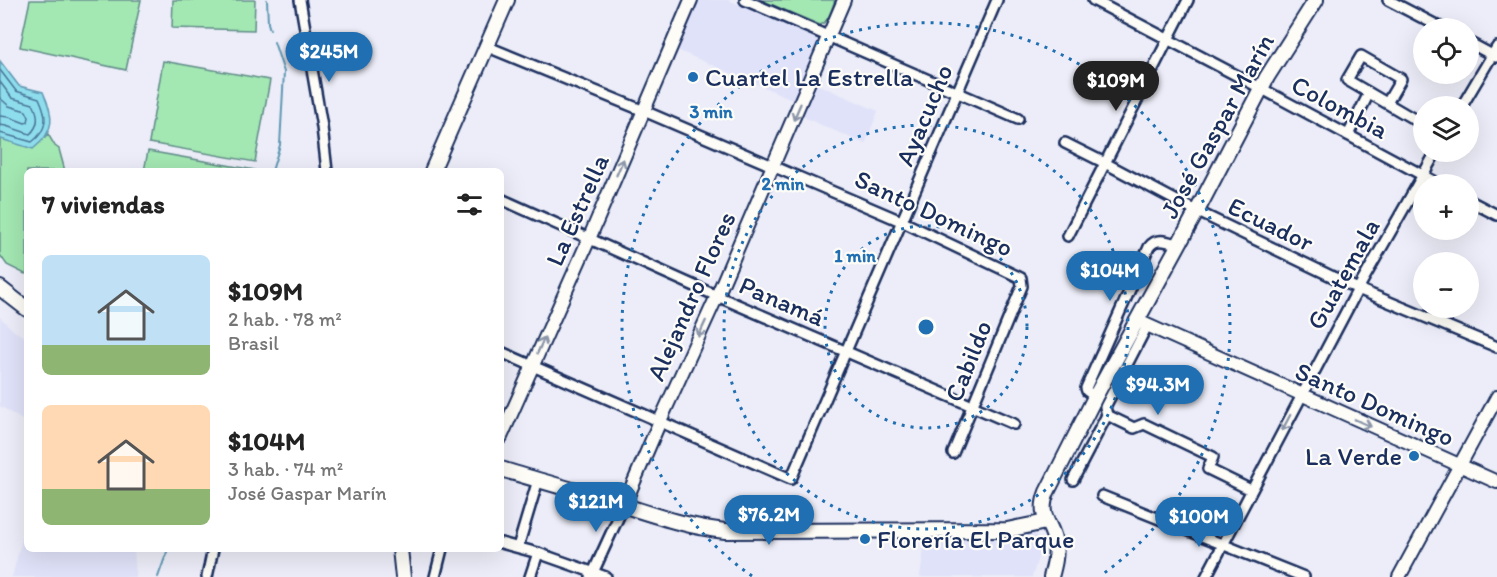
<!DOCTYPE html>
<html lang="es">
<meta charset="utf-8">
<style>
body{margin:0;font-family:Itim,sans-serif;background:#f2f2f2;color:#222;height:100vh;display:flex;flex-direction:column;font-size:22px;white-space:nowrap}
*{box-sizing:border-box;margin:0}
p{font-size:20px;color:#767676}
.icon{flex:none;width:33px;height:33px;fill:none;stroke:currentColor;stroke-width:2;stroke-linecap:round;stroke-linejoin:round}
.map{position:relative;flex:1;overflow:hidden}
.drawer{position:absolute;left:24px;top:168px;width:480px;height:384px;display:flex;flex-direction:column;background:#fff;border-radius:9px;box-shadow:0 6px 24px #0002}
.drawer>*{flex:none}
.buttons{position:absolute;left:1413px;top:18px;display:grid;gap:12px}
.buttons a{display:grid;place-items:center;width:66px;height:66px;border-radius:50%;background:#fff;box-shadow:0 6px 24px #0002;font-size:30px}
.price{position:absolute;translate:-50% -51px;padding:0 14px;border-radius:21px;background:#1f6fb2;color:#fff;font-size:20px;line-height:39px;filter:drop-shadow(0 2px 3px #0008)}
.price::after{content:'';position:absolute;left:50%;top:36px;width:18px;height:14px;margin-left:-9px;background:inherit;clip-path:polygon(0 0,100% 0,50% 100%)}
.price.on{background:#222;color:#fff}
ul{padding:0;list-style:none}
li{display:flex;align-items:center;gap:18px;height:150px;padding:0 18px}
li span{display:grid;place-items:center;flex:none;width:168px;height:120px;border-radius:9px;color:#555}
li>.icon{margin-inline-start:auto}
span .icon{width:72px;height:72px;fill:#fffc;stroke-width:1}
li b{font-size:26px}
h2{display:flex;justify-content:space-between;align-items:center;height:72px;padding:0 18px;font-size:26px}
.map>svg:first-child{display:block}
.built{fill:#e0e2f9}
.green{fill:#a3e7b2;stroke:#5f8b88;stroke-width:1.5}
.water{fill:#8eddec;stroke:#6097b3;stroke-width:1.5}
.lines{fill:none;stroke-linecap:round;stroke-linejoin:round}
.shore{stroke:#497597;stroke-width:1.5}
.stream{stroke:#6097b3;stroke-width:2}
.minor-casing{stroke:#1b2f5e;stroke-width:14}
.tertiary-casing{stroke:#1b2f5e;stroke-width:16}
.secondary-casing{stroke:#1b2f5e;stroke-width:18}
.minor{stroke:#fdfcf7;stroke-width:9}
.tertiary{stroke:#fdfcf7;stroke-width:12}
.secondary{stroke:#fdfcf7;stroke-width:14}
.oneway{stroke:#8c96aa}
.ring{fill:none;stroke:#1f6fb2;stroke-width:3;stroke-dasharray:3 6}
.poi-dot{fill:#1f6fb2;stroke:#fdfcf7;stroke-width:2}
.labels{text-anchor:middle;stroke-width:4.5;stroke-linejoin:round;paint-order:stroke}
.poi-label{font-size:26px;fill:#1b2f5e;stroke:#fdfcf7;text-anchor:start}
.street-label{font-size:26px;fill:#1b2f5e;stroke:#fdfcf7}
.centre{fill:#1f6fb2;stroke:#fdfcf7;stroke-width:3}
.ring-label{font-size:18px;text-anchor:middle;font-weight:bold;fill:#1f6fb2;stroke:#fdfcf7;stroke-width:4.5;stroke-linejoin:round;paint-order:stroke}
</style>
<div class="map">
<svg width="1497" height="577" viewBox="0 0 1497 577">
<rect width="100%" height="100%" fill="#ecedf8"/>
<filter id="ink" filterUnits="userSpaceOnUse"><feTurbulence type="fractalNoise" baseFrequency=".0167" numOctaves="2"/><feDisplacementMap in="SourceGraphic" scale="12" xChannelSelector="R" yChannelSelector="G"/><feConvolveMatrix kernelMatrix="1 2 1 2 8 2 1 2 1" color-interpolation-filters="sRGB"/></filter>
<g filter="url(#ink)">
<g class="built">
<path d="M699 0H728L820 39 794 100 677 50Z"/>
<path d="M814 83 878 111 865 144 801 116Z"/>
<path d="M0 317 14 331 27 338V423L0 406Z"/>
<path d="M27 520V549H134L136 577H12Z"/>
<path d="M926 533H1034L1042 545 1032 577H920Z"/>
</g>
<g class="green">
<path d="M30 0H141L126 70 20 47Z"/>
<path d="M173 0H255L254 30 172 28Z"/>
<path d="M761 0H835C832 8 829 22 820 25Z"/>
<path d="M163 61 270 80 255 162 149 143Z"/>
<path d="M0 76 45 138 48 134 55 146 59 149 65 171H27V273L25 274 7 265 0 255Z"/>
<path d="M148 151 254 170V171H144Z"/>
</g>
<path class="water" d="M0 61 19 86 43 92C54 116 56 131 33 149L1 139H0Z"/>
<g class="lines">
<g class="shore">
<path d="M0 70 16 91 39 98C47 115 49 129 32 142L0 133"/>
<path d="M0 82 12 98 33 104C39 115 40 125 30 134L6 126 0 125"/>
<path d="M0 98 9 106 26 111 29 117 28 122 25 123 9 117 0 116"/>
</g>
<g class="stream">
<path d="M267 0 268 23 270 30"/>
<path d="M272 171 280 145 284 72 274 42"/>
<path d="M158 577 168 549"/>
</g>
<defs>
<g id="minor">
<path d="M300 0 322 127 327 171"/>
<path d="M745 0 1018 119"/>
<path d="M1093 0 1253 84 1439 184"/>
<path d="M1388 0 1442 28"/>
<path d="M1468 42 1496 57"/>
<path d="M488 47 644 111 901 221 1021 278 1022 286 953 453"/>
<path d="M1387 103 1401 79 1361 56 1347 80 1424 125"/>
<path d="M1462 106 1497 47"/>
<path d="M1348 135 1369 93"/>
<path d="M1065 143 1105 163 1190 208 1358 289 1497 347"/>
<path d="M501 199 717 296 1014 424"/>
<path d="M1468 200 1497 215"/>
<path d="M1068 236 1188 0"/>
<path d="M1147 326 1105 407 1107 415 1134 428 1144 424 1213 457 1208 469 1251 490"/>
<path d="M501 352 791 479 997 0"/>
<path d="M1095 397 1087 391 1086 388 1149 247C1157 236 1169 242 1179 245"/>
<path d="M1073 480 1107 415"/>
<path d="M1102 496 1304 577"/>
<path d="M501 543 538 553 606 577"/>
<path d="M518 547 538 480"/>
<path d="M207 577 213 549"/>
<path d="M435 577 442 549"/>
<path d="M530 577 538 553"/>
<path d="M591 577 624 505"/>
<path d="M1206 577 1358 289 1436 152"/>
</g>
<g id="tertiary">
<path d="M1138 321 1497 482"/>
<path d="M501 437 589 239 691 0"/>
<path d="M624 505 660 421 717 296 844 0"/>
<path d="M1399 577 1497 397"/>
</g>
<g id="secondary">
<path d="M432 171 507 0"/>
<path d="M0 288 27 309"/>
<path d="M501 469C541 481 581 492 622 505 657 516 688 527 725 531L1007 530 1046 522"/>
<path d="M400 549 403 577"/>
<path d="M1051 577C1054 566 1057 555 1055 543 1052 522 1037 518 1047 492L1095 397 1197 211 1267 77 1316 0"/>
</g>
</defs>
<use href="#minor" class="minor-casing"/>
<use href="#tertiary" class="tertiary-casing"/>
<use href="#secondary" class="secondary-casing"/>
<use href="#minor" class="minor"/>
<use href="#tertiary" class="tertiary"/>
<use href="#secondary" class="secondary"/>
</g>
<defs><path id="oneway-shaft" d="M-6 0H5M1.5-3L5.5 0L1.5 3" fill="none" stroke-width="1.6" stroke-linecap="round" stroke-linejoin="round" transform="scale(1.5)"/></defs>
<g class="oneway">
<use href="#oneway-shaft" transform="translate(797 112) rotate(113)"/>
<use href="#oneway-shaft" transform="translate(620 167) rotate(-67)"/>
<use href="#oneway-shaft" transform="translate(702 329) rotate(115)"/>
<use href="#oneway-shaft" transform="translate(541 345) rotate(-66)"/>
<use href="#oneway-shaft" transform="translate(1286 423) rotate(118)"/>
<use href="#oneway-shaft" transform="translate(1363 423) rotate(24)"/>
</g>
</g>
<g class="ring">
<circle cx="926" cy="327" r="101"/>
<circle cx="926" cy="327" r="202"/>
<path d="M752 576A304 304 0 1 1 1100 576"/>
</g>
<g class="poi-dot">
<circle cx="693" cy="77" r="6"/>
<circle cx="1414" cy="456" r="6"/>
<circle cx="865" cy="539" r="6"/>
</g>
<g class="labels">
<g class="poi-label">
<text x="705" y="86">Cuartel La Estrella</text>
<text x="1402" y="465" text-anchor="end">La Verde</text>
<text x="877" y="548">Florería El Parque</text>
</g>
<g class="street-label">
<text transform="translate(1340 107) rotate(28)" y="9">Colombia</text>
<text transform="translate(924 115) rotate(-67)" y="9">Ayacucho</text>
<text transform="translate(1217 126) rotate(-61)" y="9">José Gaspar Marín</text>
<text transform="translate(577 210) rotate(-66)" y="9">La Estrella</text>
<text transform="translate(934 213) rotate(25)" y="9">Santo Domingo</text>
<text transform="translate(1271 224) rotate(26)" y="9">Ecuador</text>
<text transform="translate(1343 274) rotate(-61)" y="9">Guatemala</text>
<text transform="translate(691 296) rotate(-66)" y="9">Alejandro Flores</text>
<text transform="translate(782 301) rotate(23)" y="9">Panamá</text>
<text transform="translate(968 361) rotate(-68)" y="9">Cabildo</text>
<text transform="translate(1375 404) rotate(24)" y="9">Santo Domingo</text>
</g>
</g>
<circle cx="926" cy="327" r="9" class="centre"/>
<g class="ring-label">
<text x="711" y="118">3 min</text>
<text x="783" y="190">2 min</text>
<text x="855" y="262">1 min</text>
</g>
</svg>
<div class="buttons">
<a><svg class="icon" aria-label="locate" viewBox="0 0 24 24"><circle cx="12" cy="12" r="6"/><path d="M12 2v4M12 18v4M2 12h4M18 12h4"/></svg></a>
<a><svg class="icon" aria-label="layers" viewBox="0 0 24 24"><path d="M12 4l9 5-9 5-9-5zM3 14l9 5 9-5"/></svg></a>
<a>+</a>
<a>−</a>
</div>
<b class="price" style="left:329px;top:83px">$245M</b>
<b class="price on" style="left:1116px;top:112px">$109M</b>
<b class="price" style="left:1110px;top:302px">$104M</b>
<b class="price" style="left:1158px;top:416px">$94.3M</b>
<b class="price" style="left:596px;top:533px">$121M</b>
<b class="price" style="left:769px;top:546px">$76.2M</b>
<b class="price" style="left:1199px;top:548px">$100M</b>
<section class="drawer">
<h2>7 viviendas<svg class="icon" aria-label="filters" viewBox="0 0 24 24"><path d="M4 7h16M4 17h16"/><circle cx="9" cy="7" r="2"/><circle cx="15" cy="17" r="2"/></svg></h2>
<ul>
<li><span style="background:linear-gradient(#bfe0f5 75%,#8fb573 0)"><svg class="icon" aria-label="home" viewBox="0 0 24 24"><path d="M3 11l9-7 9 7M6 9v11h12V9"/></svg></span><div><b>$109M</b><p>2 hab. · 78 m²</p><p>Brasil</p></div></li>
<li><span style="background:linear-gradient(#ffd9b3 70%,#8fb573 0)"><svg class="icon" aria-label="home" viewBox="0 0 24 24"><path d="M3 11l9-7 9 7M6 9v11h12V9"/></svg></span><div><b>$104M</b><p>3 hab. · 74 m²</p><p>José Gaspar Marín</p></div></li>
</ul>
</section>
</div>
